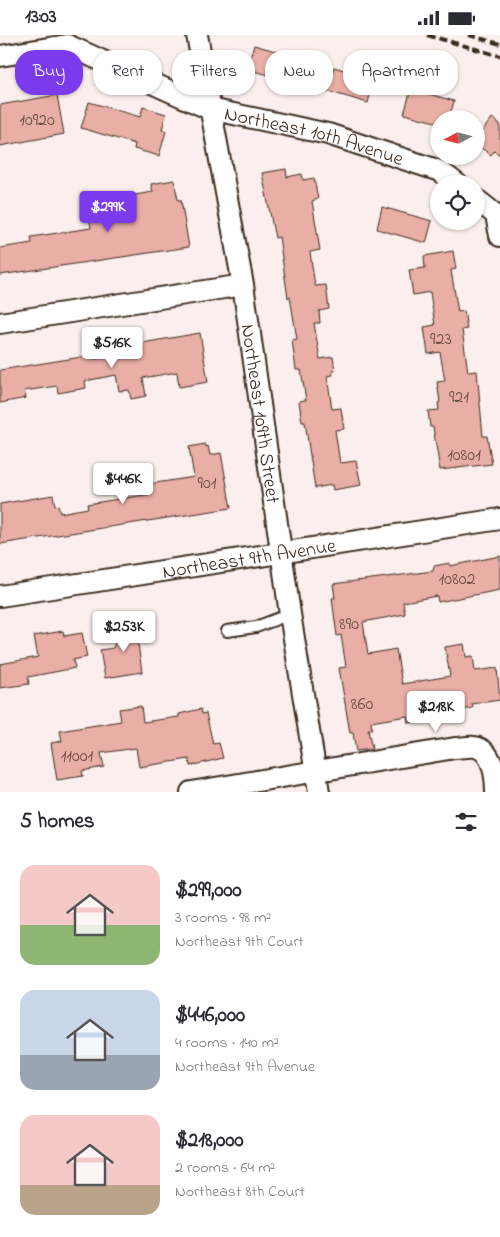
<!DOCTYPE html>
<meta charset="utf-8">
<style>
body{margin:0;font-family:"Indie Flower",sans-serif;background:#f7f7f7;color:#2b2b33;height:100vh;display:flex;flex-direction:column;font-size:19px;white-space:nowrap}
*{box-sizing:border-box;margin:0}
p{font-size:16px;color:#7c7c81}
.icon{flex:none;width:28px;height:28px;fill:none;stroke:currentColor;stroke-width:2;stroke-linecap:round;stroke-linejoin:round}
.map{position:relative;height:757px;overflow:hidden}
.drawer{display:flex;flex-direction:column;background:#fff;flex:1}
.drawer>*{flex:none}
.top-card{position:absolute;left:15px;top:15px;width:470px;height:45px;display:flex;gap:10px}
.needle{width:32px;rotate:263deg}
.controls{position:absolute;left:430px;top:75px;display:grid;gap:10px}
.controls a{display:grid;place-items:center;width:55px;height:55px;border-radius:50%;background:#fff;box-shadow:0 1px 4px #0004;font-size:25px}
.price{position:absolute;translate:-50% -42px;padding:0 11px;border-radius:5px;background:#fff;color:#222;font-size:16px;line-height:32px;filter:drop-shadow(0 1px 2px #0008)}
.price::after{content:'';position:absolute;left:50%;top:30px;width:15px;height:11px;margin-left:-8px;background:inherit;clip-path:polygon(0 0,100% 0,50% 100%)}
.price.active{background:#7c3aed;color:#fff}
ul{padding:0;list-style:none}
li{display:flex;align-items:center;gap:15px;height:125px;padding:0 20px}
li span{display:grid;place-items:center;flex:none;width:140px;height:100px;border-radius:15px;color:#555}
li>.icon{margin-inline-start:auto}
span .icon{width:60px;height:60px;fill:#fffc;stroke-width:1}
li b{font-size:21px}
h2{display:flex;justify-content:space-between;align-items:center;height:60px;padding:0 20px;font-size:21px}
.tag{padding:0 18px;border-radius:20px;background:#fff;box-shadow:0 1px 4px #0004;font-size:18px;line-height:45px}
.tag.active{background:#7c3aed;color:#fff}
.status{display:flex;justify-content:space-between;align-items:center;height:35px;padding:0 25px;background:#fff;direction:ltr}
.status svg{height:14px;fill:currentColor}
.map>svg:first-child{display:block}
.building{fill:#e9aea6;stroke:#3b2a1e}
.lines{fill:none;stroke-linecap:round;stroke-linejoin:round}
.service-casing{stroke:#3b2a1e;stroke-width:14}
.minor-casing{stroke:#3b2a1e;stroke-width:24}
.service{stroke:#fff;stroke-width:10}
.minor{stroke:#fff;stroke-width:20}
.rail{stroke:#3b2a1e;stroke-width:4;stroke-dasharray:8 4;stroke-linecap:butt}
.labels{text-anchor:middle;stroke-width:4;stroke-linejoin:round;paint-order:stroke}
.number-label{font-size:18px;fill:#664b40}
.street-label{font-size:20px;fill:#3b2a1e;stroke:#fff}
</style>
<div class="status"><b>13:03</b><svg viewBox="0 0 49 12"><path d="M0 12V9h3v3zM5 12V6h3v6zM10 12V3h3v9zM15 12V0h3v12zM26 1h20v11H26zM47 4h2v5h-2z"/></svg></div>
<div class="map">
<svg width="500" height="757" viewBox="0 0 500 757">
<rect width="100%" height="100%" fill="#fbefed"/>
<filter id="ink" filterUnits="userSpaceOnUse"><feTurbulence type="fractalNoise" baseFrequency=".02" numOctaves="2"/><feDisplacementMap in="SourceGraphic" scale="10" xChannelSelector="R" yChannelSelector="G"/><feConvolveMatrix kernelMatrix="1 2 1 2 8 2 1 2 1" color-interpolation-filters="sRGB"/></filter>
<g filter="url(#ink)">
<g class="building">
<path d="M254 10 297 22 290 46 247 34Z"/>
<path d="M334 32 374 44 368 68 327 56Z"/>
<path d="M411 54 454 66 449 84H439V88L404 79Z"/>
<path d="M57 60 64 99 0 111V70Z"/>
<path d="M89 67 140 82 143 72 166 79 162 95 166 96 159 121 134 114 135 109 81 93Z"/>
<path d="M492 83 500 89V120L494 116 491 120 480 112 483 108 477 103Z"/>
<path d="M286 134 287 142 302 139 303 145 314 143 318 164 312 166 320 215 310 217 315 251 326 250 329 274 319 276 320 288H314L320 324 333 322 335 336H332L333 340 327 341 332 374 341 373 344 394 335 395 340 428 356 426 361 450 333 455 332 450 315 453 305 387H302L299 366 306 365 301 335H296L292 305 297 304 290 262 288 263 279 202 275 203 262 138Z"/>
<path d="M174 145 178 165H181L189 212 0 240V213L32 208 31 202 91 193 87 168 153 157 151 149Z"/>
<path d="M382 172 432 186 426 208 377 194Z"/>
<path d="M453 216 456 234 451 235 458 277 464 276 467 294 462 295 468 337 477 336 483 401H487L492 429 440 435 433 392H430L428 376 439 375 438 368 440 367 437 347 445 346 440 317 428 319 424 292 435 290 430 257 413 260 409 235 425 233 424 221Z"/>
<path d="M200 298 208 347 179 352 177 337 143 343 146 361 131 364 129 355 119 356 116 340 85 346 86 353 58 358 57 351 24 356 26 363 0 368V335L94 320 95 324 143 316 142 308Z"/>
<path d="M205 409 206 412 208 411 210 420 221 418 231 473 0 509V469L53 460 55 471 58 470 60 478 88 473 87 469 151 459 149 449 194 442 189 412Z"/>
<path d="M500 521V555L438 567 437 561 403 567 405 579 363 587 368 619 396 614 402 649 450 641 445 612 464 609 466 622 473 621 475 636 497 633 500 665 472 669 473 673 432 680 433 684 408 688 407 681 371 687 372 695H368L372 714 356 716 353 698H350L339 633 346 632 341 600 337 601 332 563H335L333 549 433 536 434 531 450 528V531Z"/>
<path d="M124 586 144 594 138 609 142 637 105 643 100 615 113 613Z"/>
<path d="M63 596 64 601 82 598 87 622 73 625 75 633 28 642 29 649 0 653V629L38 622 34 601Z"/>
<path d="M141 671 143 687 179 682V679L201 674 202 679 206 678 213 709 219 708 223 723 190 731 189 724 139 732 136 713 101 718 104 732 82 736 83 741 57 745 51 708 62 706 60 696 121 686 119 674Z"/>
</g>
<g class="lines">
<defs>
<path id="service" d="M227 596 256 592 290 579"/>
<g id="minor">
<path id="s1" d="M197 0 243 250 290 579 319 757"/>
<path id="s2" d="M0 21 67 10 210 74 328 99 440 136 457 149"/>
<path d="M476 164 496 180 500 201"/>
<path d="M0 288 243 250"/>
<path id="s3" d="M0 561 500 484"/>
<path d="M191 757 455 713C461 713 469 711 475 712 493 715 496 743 496 757"/>
</g>
</defs>
<use href="#service" class="service-casing"/>
<use href="#minor" class="minor-casing"/>
<use href="#service" class="service"/>
<use href="#minor" class="minor"/>
<g class="rail">
<path d="M427 0 500 21"/>
<path d="M469 0 500 9"/>
</g>
</g>
</g>
<g class="labels">
<g class="number-label">
<text x="37" y="90">10920</text>
<text x="441" y="309">923</text>
<text x="459" y="367">921</text>
<text x="464" y="425">10801</text>
<text x="207" y="453">901</text>
<text x="457" y="549">10802</text>
<text x="349" y="594">890</text>
<text x="362" y="674">860</text>
<text x="77" y="726">11001</text>
</g>
<g class="street-label">
<text dy="7" stroke="none"><textPath href="#s2" startOffset="332">Northeast 10th Avenue</textPath></text>
<text dy="7" stroke="none"><textPath href="#s1" startOffset="384">Northeast 109th Street</textPath></text>
<text dy="7" stroke="none"><textPath href="#s3" startOffset="252">Northeast 9th Avenue</textPath></text>
</g>
</g>
</svg>
<div class="controls">
<a><svg class="needle" viewBox="-14 -14 28 28"><path d="M0-13l5 13h-10z" fill="#e53935"/><path d="M0 13l5-13h-10z" fill="#7c7c81"/></svg></a>
<a><svg class="icon" aria-label="locate" viewBox="0 0 24 24"><circle cx="12" cy="12" r="6"/><path d="M12 2v4M12 18v4M2 12h4M18 12h4"/></svg></a>
</div>
<b class="price active" style="left:108px;top:198px">$299K</b>
<b class="price" style="left:112px;top:334px">$516K</b>
<b class="price" style="left:123px;top:470px">$446K</b>
<b class="price" style="left:124px;top:618px">$253K</b>
<b class="price" style="left:436px;top:698px">$218K</b>
<div class="top-card">
<a class="tag active">Buy</a>
<a class="tag">Rent</a>
<a class="tag">Filters</a>
<a class="tag">New</a>
<a class="tag">Apartment</a>
</div>
</div>
<section class="drawer">
<h2>5 homes<svg class="icon" aria-label="filters" viewBox="0 0 24 24"><path d="M4 7h16M4 17h16"/><circle cx="9" cy="7" r="2"/><circle cx="15" cy="17" r="2"/></svg></h2>
<ul>
<li><span style="background:linear-gradient(#f6c9c9 60%,#8fb573 0)"><svg class="icon" aria-label="home" viewBox="0 0 24 24"><path d="M3 11l9-7 9 7M6 9v11h12V9"/></svg></span><div><b>$299,000</b><p>3 rooms · 98 m²</p><p>Northeast 9th Court</p></div></li>
<li><span style="background:linear-gradient(#c9d6e8 65%,#9aa5b1 0)"><svg class="icon" aria-label="home" viewBox="0 0 24 24"><path d="M3 11l9-7 9 7M6 9v11h12V9"/></svg></span><div><b>$446,000</b><p>4 rooms · 140 m²</p><p>Northeast 9th Avenue</p></div></li>
<li><span style="background:linear-gradient(#f6c9c9 70%,#b9a48a 0)"><svg class="icon" aria-label="home" viewBox="0 0 24 24"><path d="M3 11l9-7 9 7M6 9v11h12V9"/></svg></span><div><b>$218,000</b><p>2 rooms · 64 m²</p><p>Northeast 8th Court</p></div></li>
</ul>
</section>
